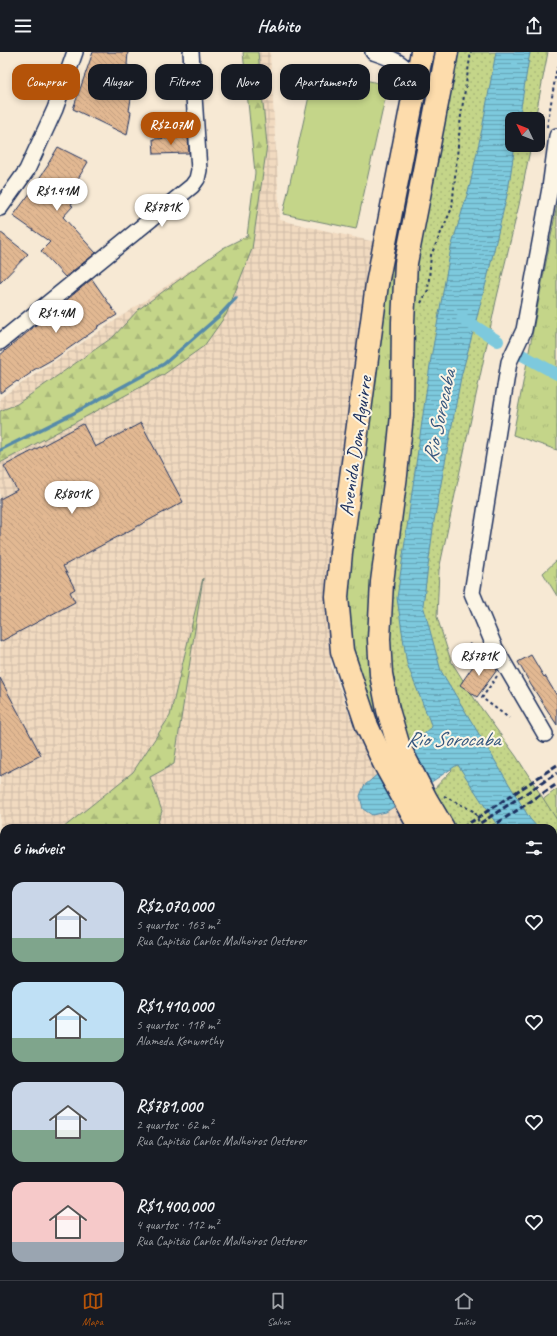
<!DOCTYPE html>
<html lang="pt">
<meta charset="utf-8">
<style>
body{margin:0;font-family:Caveat,sans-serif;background:#20242c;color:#f1f3f6;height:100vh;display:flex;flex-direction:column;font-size:15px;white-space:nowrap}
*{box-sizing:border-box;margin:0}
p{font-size:13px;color:#9ea1a6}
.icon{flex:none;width:22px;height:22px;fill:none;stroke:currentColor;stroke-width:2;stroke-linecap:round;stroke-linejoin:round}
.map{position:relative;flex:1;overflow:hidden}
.sheet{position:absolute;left:0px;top:772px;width:557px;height:456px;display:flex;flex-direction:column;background:#171b24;border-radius:12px 12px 0 0;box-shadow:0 2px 6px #0003}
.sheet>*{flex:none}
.top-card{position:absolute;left:12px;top:12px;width:533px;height:36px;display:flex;gap:8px}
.needle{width:26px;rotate:313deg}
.fabs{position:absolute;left:505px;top:60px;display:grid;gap:8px}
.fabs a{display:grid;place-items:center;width:40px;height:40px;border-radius:8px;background:#171b24;box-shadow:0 2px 6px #0003;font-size:20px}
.price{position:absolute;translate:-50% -34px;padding:0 9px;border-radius:14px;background:#fff;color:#222;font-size:13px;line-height:26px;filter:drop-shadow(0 1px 2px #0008)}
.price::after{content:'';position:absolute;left:50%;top:24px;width:12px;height:9px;margin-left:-6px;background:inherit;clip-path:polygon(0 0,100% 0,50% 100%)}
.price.selected{background:#b45309;color:#fff}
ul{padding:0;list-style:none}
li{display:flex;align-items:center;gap:12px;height:100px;padding:0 12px}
li span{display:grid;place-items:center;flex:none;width:112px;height:80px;border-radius:12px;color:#555}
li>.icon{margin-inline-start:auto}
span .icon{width:48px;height:48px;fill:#fffc;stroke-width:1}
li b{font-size:17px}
h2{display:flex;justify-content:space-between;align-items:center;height:48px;padding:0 12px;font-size:17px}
.chip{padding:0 14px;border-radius:12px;background:#171b24;box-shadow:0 2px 6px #0003;font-size:14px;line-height:36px}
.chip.selected{background:#b45309;color:#fff}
header{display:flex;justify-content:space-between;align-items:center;height:52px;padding:0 12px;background:#171b24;font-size:18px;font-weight:700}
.menu{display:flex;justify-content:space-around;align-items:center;height:56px;border-top:1px solid #363941;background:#171b24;font-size:11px;color:#9ea1a6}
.menu a{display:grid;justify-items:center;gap:2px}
.menu .selected{color:#b45309}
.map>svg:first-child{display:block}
.built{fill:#f1dac0}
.industrial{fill:url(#industrial-grid)}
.grass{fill:url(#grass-tufts);stroke:#708274}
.forest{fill:url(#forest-firs);stroke:#708274}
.park{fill:url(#park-dots);stroke:#708274}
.garden{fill:#c4d589;stroke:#708274}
.water{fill:url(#water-rules);stroke:#568baa}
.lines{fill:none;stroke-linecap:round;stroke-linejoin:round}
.stream{stroke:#568baa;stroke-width:3.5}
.canal{stroke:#7dc9dd;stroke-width:12}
.building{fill:url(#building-back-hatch);stroke:#1b2f5e}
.minor-casing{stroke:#1b2f5e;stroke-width:18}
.major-casing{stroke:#1b2f5e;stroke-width:22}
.highway-casing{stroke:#1b2f5e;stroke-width:25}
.path{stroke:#1b2f5e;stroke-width:2;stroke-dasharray:3 3;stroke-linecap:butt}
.minor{stroke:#fcf5e5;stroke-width:15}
.major{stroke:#fddcac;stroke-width:19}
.highway{stroke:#fddcac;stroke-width:22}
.rail{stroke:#1b2f5e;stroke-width:3;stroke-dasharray:6 3;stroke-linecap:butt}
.labels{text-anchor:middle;stroke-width:4;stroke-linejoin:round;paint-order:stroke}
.street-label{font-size:20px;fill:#1b2f5e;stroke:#fcf5e5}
.water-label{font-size:21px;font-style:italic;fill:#34567e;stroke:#fcf5e5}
</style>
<header><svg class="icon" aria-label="menu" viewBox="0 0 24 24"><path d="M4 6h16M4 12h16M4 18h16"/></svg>Habito<svg class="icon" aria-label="share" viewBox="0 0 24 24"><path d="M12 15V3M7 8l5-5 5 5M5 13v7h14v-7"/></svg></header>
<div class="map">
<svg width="557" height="1228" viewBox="0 0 557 1228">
<defs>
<pattern id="industrial-grid" width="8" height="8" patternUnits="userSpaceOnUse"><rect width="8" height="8" fill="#f1dac0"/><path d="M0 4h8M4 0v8" fill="none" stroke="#cebba7"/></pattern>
<pattern id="grass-tufts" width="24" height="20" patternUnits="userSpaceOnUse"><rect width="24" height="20" fill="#c4d589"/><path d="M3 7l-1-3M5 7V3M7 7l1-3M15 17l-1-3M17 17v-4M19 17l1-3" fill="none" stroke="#a8b779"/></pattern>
<pattern id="forest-firs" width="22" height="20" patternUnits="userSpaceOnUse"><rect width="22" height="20" fill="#c4d589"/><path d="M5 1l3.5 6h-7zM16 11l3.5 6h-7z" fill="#a8b779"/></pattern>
<pattern id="park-dots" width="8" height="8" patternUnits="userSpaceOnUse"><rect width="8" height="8" fill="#c4d589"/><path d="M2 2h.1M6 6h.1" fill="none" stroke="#a8b779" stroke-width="1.8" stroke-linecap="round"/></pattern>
<pattern id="water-rules" width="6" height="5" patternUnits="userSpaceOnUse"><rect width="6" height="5" fill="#7dc9dd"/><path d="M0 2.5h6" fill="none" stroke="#66a4b6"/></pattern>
<pattern id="building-back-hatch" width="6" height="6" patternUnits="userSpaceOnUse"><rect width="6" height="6" fill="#e2b892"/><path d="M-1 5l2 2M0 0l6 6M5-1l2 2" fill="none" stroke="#c19e80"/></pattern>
</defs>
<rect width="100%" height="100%" fill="#f7e9d4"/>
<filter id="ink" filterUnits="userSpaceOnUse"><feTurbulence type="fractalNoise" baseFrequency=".025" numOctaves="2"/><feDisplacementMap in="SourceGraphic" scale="8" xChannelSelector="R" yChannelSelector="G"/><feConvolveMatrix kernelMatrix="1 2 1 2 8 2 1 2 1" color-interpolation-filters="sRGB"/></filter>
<g filter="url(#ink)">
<path class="built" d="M182 1224H375L374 1228H188Z"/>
<path class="industrial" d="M243 0H270L280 168 375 190 328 551 331 614 354 675 406 776H4V1066L0 1068V346L223 196 247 184 255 121Z"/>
<g class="grass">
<path d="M429 0H440L391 711 351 602 346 538 383 233Z"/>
<path d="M557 153V398L513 383Z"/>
<path d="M557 508V544L543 521Z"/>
<path d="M557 737V797L553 776H539L526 760Z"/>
</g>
<g class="forest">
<path d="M243 0H258L267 93 252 197 226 263 204 294 163 323 0 411V359L17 352 113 285 139 257 223 196 247 184 255 121Z"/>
<path d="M203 526 174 712 150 725 162 759 156 776H63L133 720 170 664Z"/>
<path d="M4 824V894L0 898V827Z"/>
</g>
<g class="park">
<path d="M454 0H548L535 67H512V93H531L519 153 496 249 439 518 437 565 451 609 476 649 516 704 557 768V1109L553 1095V776H449L430 741 452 718 429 679 407 698 386 613 412 239Z"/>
<path d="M553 1157 557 1165V1181L553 1172Z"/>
<path d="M553 1202 557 1209V1228H541L538 1224H553Z"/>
<path d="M4 1212V1224H50L53 1228H0V1214Z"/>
</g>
<path class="garden" d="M315 17 383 32 387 38 356 177 283 162Z"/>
<g class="water">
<path d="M496 0H530L519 67H512V93H515L508 139 487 227 461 325 434 469 423 553 441 619 530 767 538 776H499L458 713H457L386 760 372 763 363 757 360 744 364 734 432 675 407 612 397 546 431 306 451 196 470 133 482 77Z"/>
<path d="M553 793 557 797V1017L553 1000Z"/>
</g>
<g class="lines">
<path class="stream" d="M0 398 74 361 164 312 219 264 236 246"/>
<g class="canal">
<path d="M462 266 498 289"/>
<path d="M522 303 557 322"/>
</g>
</g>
<g class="building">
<path d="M93 0H128L127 13 129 14 130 34H133L129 59 131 60 127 83 73 57Z"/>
<path d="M188 85 189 101 154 102 153 87Z"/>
<path d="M58 95 88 110 76 130 81 132 71 153 73 154 63 165 96 201 65 225 41 199 50 190 13 164 39 129 38 128 49 112H48Z"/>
<path d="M0 180 28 202 0 231Z"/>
<path d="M92 227 117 263 97 275 98 276 55 306 30 320 31 321 18 330 17 329 0 341V303Z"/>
<path d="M141 371 183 450 63 514 75 537 70 540 75 550 0 590V447L17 438 4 414 83 372 95 395Z"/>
<path d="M531 603 544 625 545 624 557 644V673L531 633 518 610Z"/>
<path d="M480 604 495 615 497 618 477 645 460 633Z"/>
<path d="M0 626 41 703 0 724Z"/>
</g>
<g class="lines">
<defs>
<g id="minor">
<path d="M373 0C391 6 411 12 416 34"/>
<path d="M0 156 27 118 55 57 75 0"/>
<path d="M0 290 192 134 197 127 199 118 191 0"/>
<path d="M545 682 495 596 472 541 509 310 524 278 550 136 557 84"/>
<path d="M379 1228 380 1224"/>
</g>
<g id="major">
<path d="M0 1205 4 1203"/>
<path d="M484 1224 488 1228"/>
<path d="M102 1228 105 1224"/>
</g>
<g id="highway">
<path d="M420 776 384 711 367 674 342 599 337 545 341 500 377 232 422 0"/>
<path d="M443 776 426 747 399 695 388 658 381 622 379 587 382 530 396 423 402 363 403 270 406 211 447 0"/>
<path d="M553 1105 557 1118"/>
<path d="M553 1139 557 1149"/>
<path d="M553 1190 557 1197"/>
</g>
</defs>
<use href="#minor" class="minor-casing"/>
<use href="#major" class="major-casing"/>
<use href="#highway" class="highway-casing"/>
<g class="path">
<path d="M547 75 557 15"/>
<path d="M421 251 428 238 431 203 452 156 461 63 471 0"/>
<path d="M469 592 483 602"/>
<path d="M497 624 482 646 509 666"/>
<path d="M444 744 475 760 481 776"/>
<path d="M553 1057 557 1072"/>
</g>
<use href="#minor" class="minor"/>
<use href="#major" class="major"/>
<use href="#highway" class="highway"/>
<g class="rail">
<path d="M462 776 557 713"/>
<path d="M473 776 557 721"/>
<path d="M490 776 557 732"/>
<path d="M0 1082 4 1079"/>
<path d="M0 1091 4 1089"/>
<path d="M0 1110 4 1108"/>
<path d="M526 1224 529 1228"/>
<path d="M534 1224 537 1228"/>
</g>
</g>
</g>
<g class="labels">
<g class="street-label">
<text transform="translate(355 394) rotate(-82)" y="7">Avenida Dom Aguirre</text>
</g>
<g class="water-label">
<text transform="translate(439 364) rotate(-78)" y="7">Rio Sorocaba</text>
<text x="453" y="694">Rio Sorocaba</text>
</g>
</g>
</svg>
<div class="fabs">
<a><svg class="needle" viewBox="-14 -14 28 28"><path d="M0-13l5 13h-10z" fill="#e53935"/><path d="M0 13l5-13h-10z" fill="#9ea1a6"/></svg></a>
</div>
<b class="price selected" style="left:171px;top:94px">R$2.07M</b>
<b class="price" style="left:57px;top:160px">R$1.41M</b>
<b class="price" style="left:162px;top:176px">R$781K</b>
<b class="price" style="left:56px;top:282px">R$1.4M</b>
<b class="price" style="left:72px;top:463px">R$801K</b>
<b class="price" style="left:479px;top:625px">R$781K</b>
<div class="top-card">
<a class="chip selected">Comprar</a>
<a class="chip">Alugar</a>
<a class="chip">Filtros</a>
<a class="chip">Novo</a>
<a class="chip">Apartamento</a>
<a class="chip">Casa</a>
</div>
<section class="sheet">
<h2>6 imóveis<svg class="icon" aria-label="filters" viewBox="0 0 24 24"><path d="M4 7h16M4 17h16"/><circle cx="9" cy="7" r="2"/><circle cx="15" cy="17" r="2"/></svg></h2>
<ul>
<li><span style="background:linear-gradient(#c9d6e8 70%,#7fa58c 0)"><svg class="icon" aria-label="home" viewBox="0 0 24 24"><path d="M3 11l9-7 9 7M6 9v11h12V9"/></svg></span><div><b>R$2,070,000</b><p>5 quartos · 163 m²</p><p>Rua Capitão Carlos Malheiros Oetterer</p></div><svg class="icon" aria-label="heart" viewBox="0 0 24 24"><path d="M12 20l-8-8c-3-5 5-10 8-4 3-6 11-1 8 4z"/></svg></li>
<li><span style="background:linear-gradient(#bfe0f5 70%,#7fa58c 0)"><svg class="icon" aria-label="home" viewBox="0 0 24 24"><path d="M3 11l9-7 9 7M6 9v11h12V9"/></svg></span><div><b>R$1,410,000</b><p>5 quartos · 118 m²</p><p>Alameda Kenworthy</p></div><svg class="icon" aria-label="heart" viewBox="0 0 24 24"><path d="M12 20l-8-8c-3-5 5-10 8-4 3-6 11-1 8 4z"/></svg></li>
<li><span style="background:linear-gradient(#c9d6e8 60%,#7fa58c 0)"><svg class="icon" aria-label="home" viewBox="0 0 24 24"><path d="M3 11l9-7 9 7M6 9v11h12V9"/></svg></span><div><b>R$781,000</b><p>2 quartos · 62 m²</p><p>Rua Capitão Carlos Malheiros Oetterer</p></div><svg class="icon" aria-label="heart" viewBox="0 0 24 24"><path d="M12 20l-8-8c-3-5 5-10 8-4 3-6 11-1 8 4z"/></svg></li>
<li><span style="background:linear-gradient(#f6c9c9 75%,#9aa5b1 0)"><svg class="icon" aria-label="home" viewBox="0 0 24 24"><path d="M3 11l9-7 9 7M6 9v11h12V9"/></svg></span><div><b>R$1,400,000</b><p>4 quartos · 112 m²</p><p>Rua Capitão Carlos Malheiros Oetterer</p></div><svg class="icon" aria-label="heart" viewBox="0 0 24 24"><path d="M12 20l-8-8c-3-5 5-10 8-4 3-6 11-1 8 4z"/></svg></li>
</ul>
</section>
</div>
<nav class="menu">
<a class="selected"><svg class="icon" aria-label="map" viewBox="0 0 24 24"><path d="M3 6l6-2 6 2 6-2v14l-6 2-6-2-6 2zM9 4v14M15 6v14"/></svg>Mapa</a>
<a><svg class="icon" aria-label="saved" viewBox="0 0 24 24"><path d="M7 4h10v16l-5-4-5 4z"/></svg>Salvos</a>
<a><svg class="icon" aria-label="home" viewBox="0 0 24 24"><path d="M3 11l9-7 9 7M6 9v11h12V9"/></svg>Início</a>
</nav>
